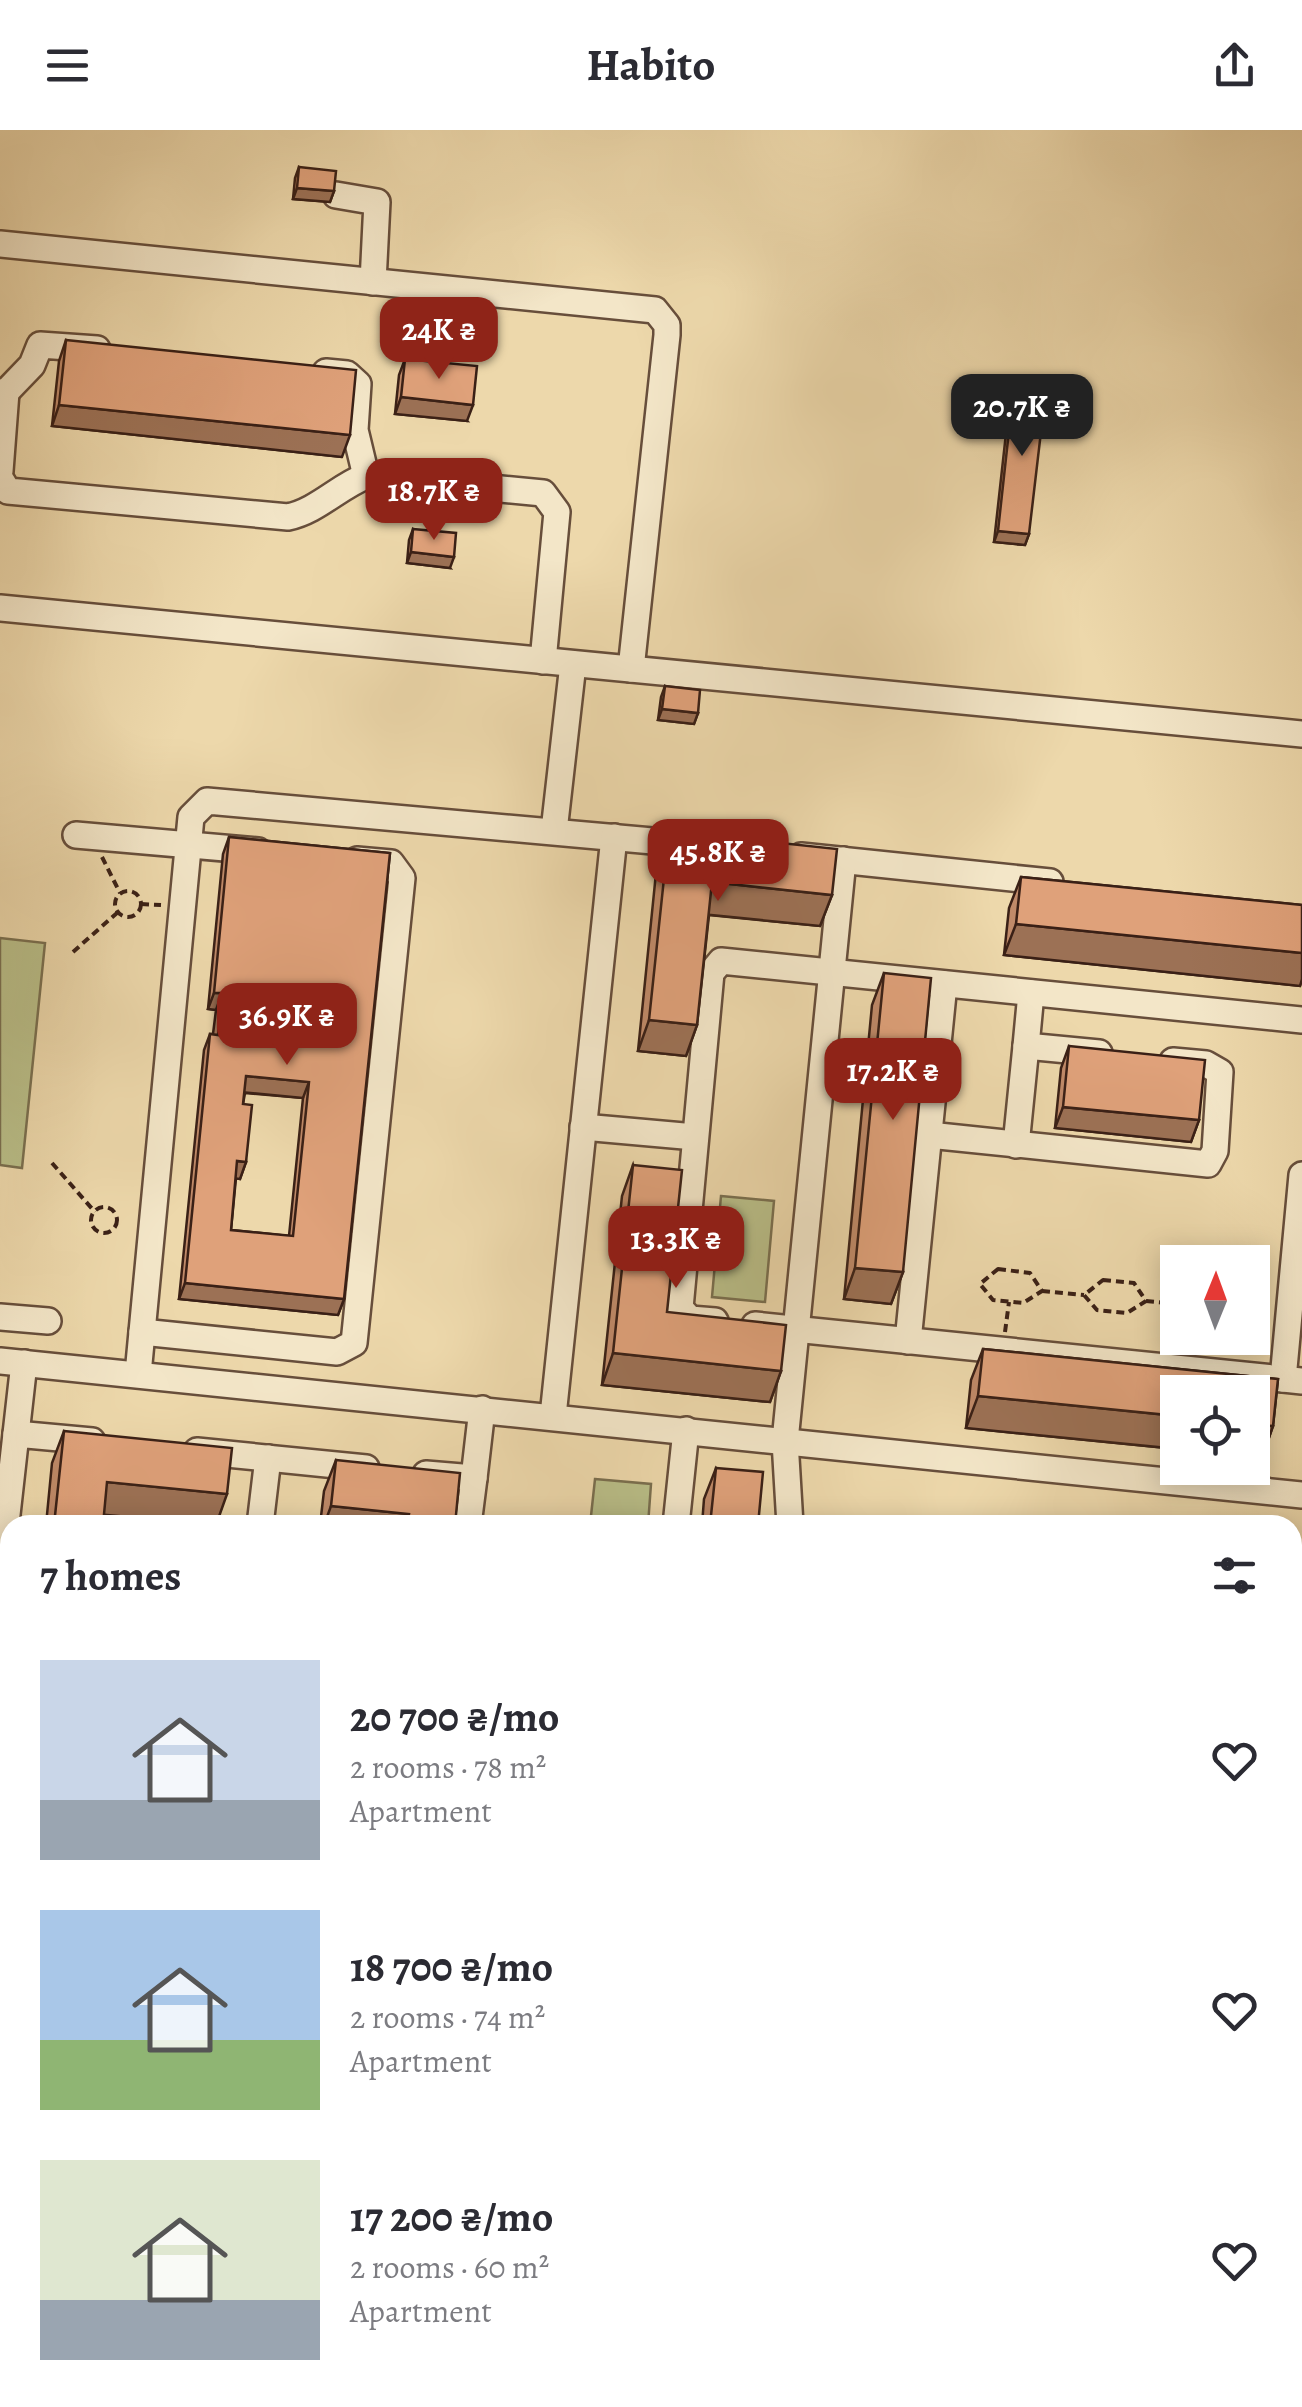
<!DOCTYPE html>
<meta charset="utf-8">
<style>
body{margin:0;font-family:Alegreya,serif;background:#f2f2f3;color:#2b2b33;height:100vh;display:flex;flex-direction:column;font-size:38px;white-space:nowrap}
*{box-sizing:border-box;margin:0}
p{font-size:32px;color:#7c7c81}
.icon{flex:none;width:55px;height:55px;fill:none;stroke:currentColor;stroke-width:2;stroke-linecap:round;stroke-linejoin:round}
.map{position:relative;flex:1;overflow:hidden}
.side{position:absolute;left:0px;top:1385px;width:1302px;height:892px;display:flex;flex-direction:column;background:#fff;border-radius:30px 30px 0 0;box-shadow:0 5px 25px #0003}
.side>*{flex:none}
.needle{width:65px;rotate:1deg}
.tools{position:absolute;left:1160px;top:1115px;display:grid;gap:20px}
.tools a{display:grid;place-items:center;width:110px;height:110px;border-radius:0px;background:#fff;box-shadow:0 5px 25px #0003;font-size:50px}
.price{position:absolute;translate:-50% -85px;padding:0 22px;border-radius:20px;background:#8f2418;color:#fff;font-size:32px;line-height:65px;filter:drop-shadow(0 2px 5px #0008)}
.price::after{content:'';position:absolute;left:50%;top:60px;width:30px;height:22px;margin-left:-15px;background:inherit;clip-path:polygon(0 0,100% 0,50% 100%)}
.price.selected{background:#222;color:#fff}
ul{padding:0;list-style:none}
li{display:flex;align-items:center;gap:30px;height:250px;padding:0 40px}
li span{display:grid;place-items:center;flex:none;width:280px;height:200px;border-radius:0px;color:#555}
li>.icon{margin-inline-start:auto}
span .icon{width:120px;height:120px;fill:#fffc;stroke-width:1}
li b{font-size:42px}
h2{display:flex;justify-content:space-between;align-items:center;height:120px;padding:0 40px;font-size:42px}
header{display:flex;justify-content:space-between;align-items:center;height:130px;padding:0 40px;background:#fff;font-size:45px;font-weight:700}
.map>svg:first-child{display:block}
.green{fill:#b9be88;stroke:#7a6f4f;stroke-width:2.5}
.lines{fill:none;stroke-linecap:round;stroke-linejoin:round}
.minor-casing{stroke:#674e3b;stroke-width:30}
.highway-casing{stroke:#3a2016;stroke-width:40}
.path{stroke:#3a2016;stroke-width:4;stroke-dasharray:8 5;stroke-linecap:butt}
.minor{stroke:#f3e6c8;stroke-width:25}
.highway{stroke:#e6bc76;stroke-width:35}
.wall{fill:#c08a69;stroke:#3a2016;stroke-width:2.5;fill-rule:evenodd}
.shaded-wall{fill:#9c7155;stroke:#3a2016;stroke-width:2.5}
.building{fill:#dfa17a;stroke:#3a2016;stroke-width:2.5;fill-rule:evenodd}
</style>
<header><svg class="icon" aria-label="menu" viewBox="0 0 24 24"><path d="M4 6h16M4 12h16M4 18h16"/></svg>Habito<svg class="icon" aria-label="share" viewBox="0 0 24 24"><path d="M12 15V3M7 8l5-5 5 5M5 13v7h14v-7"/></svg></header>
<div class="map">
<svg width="1302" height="2277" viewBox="0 0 1302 2277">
<rect width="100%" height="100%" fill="#edd8ab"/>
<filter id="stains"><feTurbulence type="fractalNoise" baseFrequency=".002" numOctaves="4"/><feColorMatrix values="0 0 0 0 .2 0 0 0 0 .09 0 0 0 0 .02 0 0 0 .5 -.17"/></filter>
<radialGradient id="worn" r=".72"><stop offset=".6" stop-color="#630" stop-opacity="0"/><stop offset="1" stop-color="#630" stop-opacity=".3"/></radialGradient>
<g class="green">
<path d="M0 808 45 813 22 1038 0 1035Z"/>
<path d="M721 1066 774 1071 765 1172 712 1167Z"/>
<path d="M595 1349 651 1354 648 1395H590Z"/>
<path d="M1293 2139 1302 2141V2251L1293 2250Z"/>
<path d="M184 2268H330L328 2277H182Z"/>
<path d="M912 2268H1018L1017 2277H910Z"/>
</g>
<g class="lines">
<defs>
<g id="minor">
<path d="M336 65 377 72 373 152"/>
<path d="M0 114 655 180 667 195V205L631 539"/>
<path d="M326 242 347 244 358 254 355 300 366 346"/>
<path d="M0 262H6L0 341"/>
<path d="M6 262 32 235 40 215 97 219"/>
<path d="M0 348 8 361 288 387C317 381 338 357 366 346L543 363 557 382 543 531"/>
<path d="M0 478 1302 604"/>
<path d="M554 701 573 534"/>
<path d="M76 705 258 721"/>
<path d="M801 726 1050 752"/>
<path d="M1031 863 1026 916 1099 923"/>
<path d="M583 997 695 1007"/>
<path d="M929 1005 1208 1034 1215 1021 1220 942 1206 934 1173 931"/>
<path d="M1016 1015 1026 916"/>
<path d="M0 1187 48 1191"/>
<path d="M715 1191 690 1189 680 1178 711 843 721 831 1302 890"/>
<path d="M755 1195 1302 1251"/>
<path d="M142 1202 337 1222 354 1213 402 748 391 733 357 730"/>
<path d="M908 1211 944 854"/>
<path d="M0 1231 1302 1365"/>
<path d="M138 1244 191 687 207 671 697 715"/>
<path d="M1283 1249 1302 1045"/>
<path d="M553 1286 614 707"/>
<path d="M16 1304 24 1233"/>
<path d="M197 1321 366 1338"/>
<path d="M426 1344 474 1348 468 1395"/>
<path d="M474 1348 482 1279"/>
<path d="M260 1395 268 1328"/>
<path d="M676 1395 686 1300"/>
<path d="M790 1395 785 1311 843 730"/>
<path d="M0 1447 16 1304 92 1311"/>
<path d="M0 1553 10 1554"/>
<path d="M0 1822 10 1823"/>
<path d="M0 2027 10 2050"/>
<path d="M248 2268 259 2277"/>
<path d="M1266 2268 1302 2272"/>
<path d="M163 2277 166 2268"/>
<path d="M385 2277 386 2268"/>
<path d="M650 2277 651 2268"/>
<path d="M895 2277 896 2268"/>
</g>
<g id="highway">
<path d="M0 1917 10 1918"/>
<path d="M0 1956 10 1957"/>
<path d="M1292 2080 1302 2081"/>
<path d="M1292 2118 1302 2119"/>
</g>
</defs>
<use href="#minor" class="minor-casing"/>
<use href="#highway" class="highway-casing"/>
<g class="path">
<path d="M102 727 120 763"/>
<circle cx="128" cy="774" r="13"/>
<path d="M141 774 161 775"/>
<path d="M73 822 118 782"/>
<path d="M52 1033 95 1082"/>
<circle cx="104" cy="1090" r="13"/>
<path d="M998 1139 1030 1143 1042 1161 1023 1173 993 1170 980 1154Z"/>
<path d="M1103 1150 1134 1153 1146 1171 1127 1183 1097 1180 1084 1165Z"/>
<path d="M1042 1161 1084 1165"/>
<path d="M1146 1171 1178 1174"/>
<path d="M1005 1202 1009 1172"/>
<path d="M1211 1223 1213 1208"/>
<path d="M128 2277 131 2268"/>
<path d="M207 2277 209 2268"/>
</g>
<use href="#minor" class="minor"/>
<use href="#highway" class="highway"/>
</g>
<g class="wall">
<path d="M299 37 334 61 330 72 293 69 295 48Z"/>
<path d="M66 210 342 327 52 296 59 231Z"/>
<path d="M405 229 467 291 395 284 399 245Z"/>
<path d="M1014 255 1029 404 1025 415 994 412 1010 267Z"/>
<path d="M413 399 450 438 407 433 409 410Z"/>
<path d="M665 556 698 583 694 594 658 590 661 567Z"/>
<path d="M669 701 832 765 820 796 709 785 697 895 686 926 638 921 657 733Z"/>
<path d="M229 707 390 723 344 1169 338 1185 179 1169 204 920 210 904H213L216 880 208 879 223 724ZM245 963 303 968 289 1106 231 1100 236 1048 240 1049 246 1032 243 974Z"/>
<path d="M1021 747 1302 775V849L1300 856 1004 825 1009 778Z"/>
<path d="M884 843 903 1142 891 1174 844 1169 872 875Z"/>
<path d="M1069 916 1199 990 1191 1012 1055 998 1061 938Z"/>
<path d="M633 1035 667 1182 781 1241 770 1272 602 1255 622 1066Z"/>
<path d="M983 1219 1278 1249 1273 1296 1262 1328 1252 1327V1262H1178V1319L966 1298 971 1250Z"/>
<path d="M64 1301 216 1395 104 1384 103 1395H46L52 1333Z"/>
<path d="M336 1330 455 1395H320L324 1361Z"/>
<path d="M716 1338 758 1395H702L704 1369Z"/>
<path d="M10 1728V1784L4 1783Z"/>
<path d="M10 2195V2231L0 2229V2221Z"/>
<path d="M26 2268 46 2277 23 2276Z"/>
<path d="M412 2268H605L604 2277H411Z"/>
</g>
<g class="shaded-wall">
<path d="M297 58 334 61 330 72 293 69Z"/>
<path d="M401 267 473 275 467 291 395 284Z"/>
<path d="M59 275 350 305 342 327 52 296Z"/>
<path d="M998 401 1029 404 1025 415 994 412Z"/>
<path d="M411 422 454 427 450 438 407 433Z"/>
<path d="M662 579 698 583 694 594 658 590Z"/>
<path d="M712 752 832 765 820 796 701 784Z"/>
<path d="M1016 794 1302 823V849L1300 856 1004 825Z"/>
<path d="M214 863H222L216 880 208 879Z"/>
<path d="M649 890 697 895 686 926 638 921Z"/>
<path d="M246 946 309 952 303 968 240 962Z"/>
<path d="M1063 977 1199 990 1191 1012 1055 998Z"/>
<path d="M237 1031 246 1032 240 1049 231 1048Z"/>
<path d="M855 1138 903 1142 891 1174 844 1169Z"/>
<path d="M185 1153 344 1169 338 1185 179 1169Z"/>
<path d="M613 1223 781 1241 770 1272 602 1255Z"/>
<path d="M978 1266 1178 1286V1319L966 1298Z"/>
<path d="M1252 1294 1273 1296 1262 1328 1252 1327Z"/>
<path d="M107 1352 227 1364 216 1395 96 1384Z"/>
<path d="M331 1376 409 1384 405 1395H324Z"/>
<path d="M10 1766V1784L4 1783Z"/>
</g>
<g class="building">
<path d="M299 37 336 41 334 61 297 58Z"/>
<path d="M66 210 356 240 350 305 59 275Z"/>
<path d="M405 229 477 236 473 275 401 267Z"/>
<path d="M1014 255 1046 259 1029 404 998 401Z"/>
<path d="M413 399 456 403 454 427 411 422Z"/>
<path d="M665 556 700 560 698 583 662 579Z"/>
<path d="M669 701 837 719 832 765 712 752 697 895 649 890Z"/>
<path d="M229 707 390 723 344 1169 185 1153 210 904 218 905 222 863H214ZM246 946 309 952 293 1106 231 1100 237 1031 246 1032 252 975 243 974Z"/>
<path d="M1021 747 1302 775V823L1016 794Z"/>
<path d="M884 843 931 848 903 1142 855 1138Z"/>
<path d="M1069 916 1205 930 1199 990 1063 977Z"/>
<path d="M633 1035 682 1040 667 1182 786 1195 781 1241 613 1223Z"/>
<path d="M983 1219 1278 1249 1273 1296 1252 1294V1262H1178V1286L978 1266Z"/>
<path d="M64 1301 232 1318 227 1364 107 1352 103 1395H54Z"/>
<path d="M336 1330 460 1343 455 1395H407L409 1384 331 1376Z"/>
<path d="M716 1338 763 1342 758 1395H710Z"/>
<path d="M10 2195V2225L0 2222Z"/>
<path d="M26 2268H49L46 2276 25 2270Z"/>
<path d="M418 2268H605L604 2277H416Z"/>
</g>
<rect width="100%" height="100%" filter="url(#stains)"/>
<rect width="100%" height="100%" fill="url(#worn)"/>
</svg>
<div class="tools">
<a><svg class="needle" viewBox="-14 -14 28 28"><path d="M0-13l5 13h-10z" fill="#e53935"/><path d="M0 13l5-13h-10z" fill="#7c7c81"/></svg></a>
<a><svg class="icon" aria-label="locate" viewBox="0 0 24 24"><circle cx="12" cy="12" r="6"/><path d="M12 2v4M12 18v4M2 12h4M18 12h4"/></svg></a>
</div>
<b class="price" style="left:439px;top:252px">24K ₴</b>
<b class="price selected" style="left:1022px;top:329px">20.7K ₴</b>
<b class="price" style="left:434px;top:413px">18.7K ₴</b>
<b class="price" style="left:718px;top:774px">45.8K ₴</b>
<b class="price" style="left:287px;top:938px">36.9K ₴</b>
<b class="price" style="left:893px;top:993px">17.2K ₴</b>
<b class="price" style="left:676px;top:1161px">13.3K ₴</b>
<section class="side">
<h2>7 homes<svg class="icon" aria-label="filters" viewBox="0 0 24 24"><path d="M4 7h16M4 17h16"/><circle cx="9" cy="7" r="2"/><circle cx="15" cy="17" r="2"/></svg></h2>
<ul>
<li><span style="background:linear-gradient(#c9d6e8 70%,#9aa5b1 0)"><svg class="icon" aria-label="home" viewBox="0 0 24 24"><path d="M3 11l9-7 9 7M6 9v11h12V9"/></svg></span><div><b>20 700 ₴/mo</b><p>2 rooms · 78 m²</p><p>Apartment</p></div><svg class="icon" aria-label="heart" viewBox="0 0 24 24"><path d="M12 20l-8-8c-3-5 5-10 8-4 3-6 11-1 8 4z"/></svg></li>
<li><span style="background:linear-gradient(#a9c7e8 65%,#8fb573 0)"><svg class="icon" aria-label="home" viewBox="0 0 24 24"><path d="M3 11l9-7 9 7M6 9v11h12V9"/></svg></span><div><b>18 700 ₴/mo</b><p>2 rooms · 74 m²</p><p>Apartment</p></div><svg class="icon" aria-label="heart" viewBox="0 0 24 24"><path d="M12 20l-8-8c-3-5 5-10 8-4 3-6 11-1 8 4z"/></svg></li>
<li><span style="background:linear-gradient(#dfe7d0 70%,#9aa5b1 0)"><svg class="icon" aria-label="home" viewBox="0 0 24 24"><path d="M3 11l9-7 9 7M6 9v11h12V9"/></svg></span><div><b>17 200 ₴/mo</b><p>2 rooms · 60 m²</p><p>Apartment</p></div><svg class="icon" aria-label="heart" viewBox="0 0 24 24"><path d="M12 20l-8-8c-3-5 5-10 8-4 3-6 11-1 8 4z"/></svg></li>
</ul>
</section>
</div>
